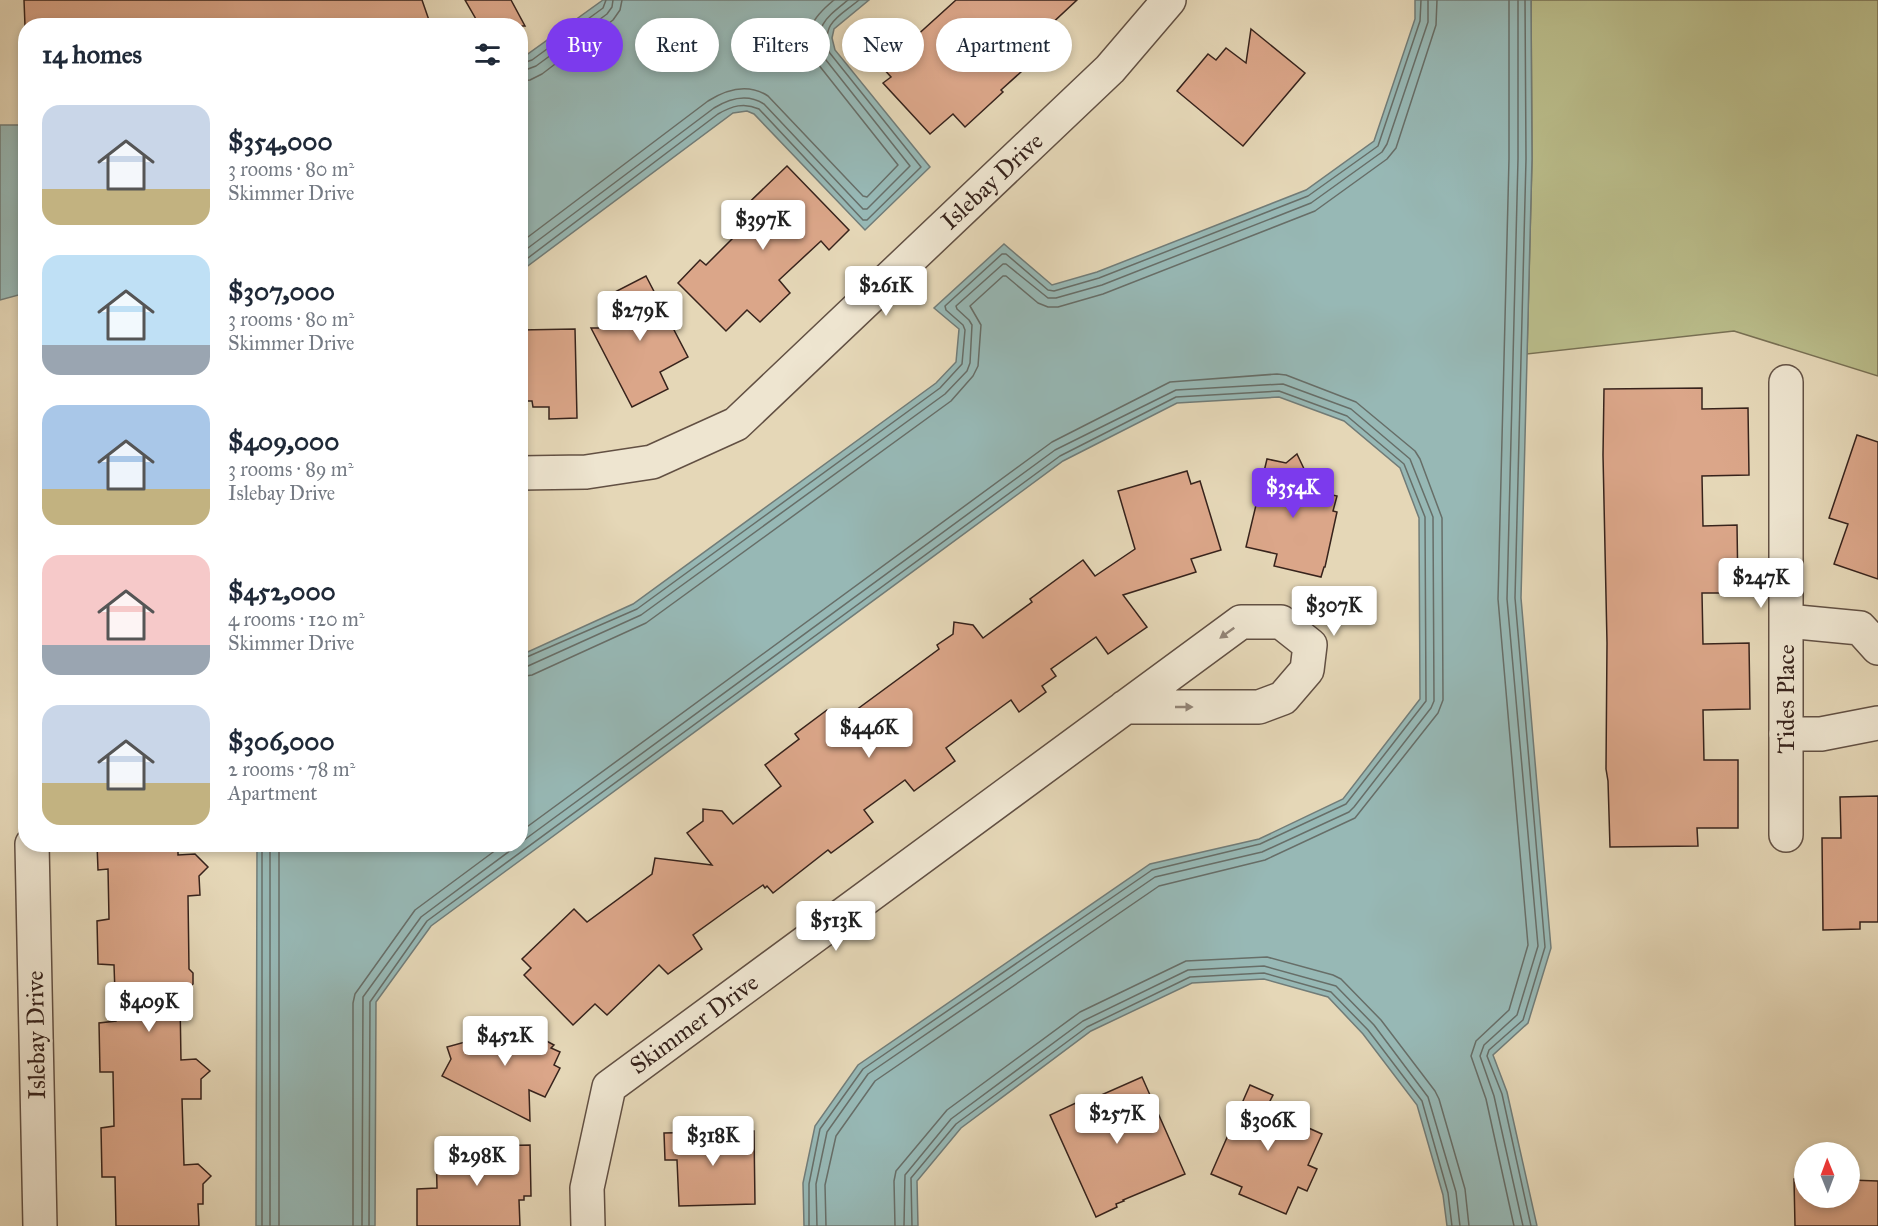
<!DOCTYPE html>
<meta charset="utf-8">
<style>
body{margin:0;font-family:"IM FELL Great Primer",serif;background:#f2f2f3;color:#1f2937;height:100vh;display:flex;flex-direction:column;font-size:22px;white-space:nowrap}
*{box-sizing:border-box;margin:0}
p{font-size:20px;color:#747a83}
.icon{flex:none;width:33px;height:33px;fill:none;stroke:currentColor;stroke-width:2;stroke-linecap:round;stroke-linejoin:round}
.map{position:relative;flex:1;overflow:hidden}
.panel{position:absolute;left:18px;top:18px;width:510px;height:834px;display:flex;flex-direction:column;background:#fff;border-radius:24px;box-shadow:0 3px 9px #0003}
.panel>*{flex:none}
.hud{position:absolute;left:546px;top:18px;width:570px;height:54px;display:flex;gap:12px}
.needle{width:39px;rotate:359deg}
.buttons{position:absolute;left:1794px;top:1142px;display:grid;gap:12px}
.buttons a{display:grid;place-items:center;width:66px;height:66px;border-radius:50%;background:#fff;box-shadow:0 3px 9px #0003;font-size:30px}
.price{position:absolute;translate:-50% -51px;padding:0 14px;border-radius:6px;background:#fff;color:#222;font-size:20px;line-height:39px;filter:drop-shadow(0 2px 3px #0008)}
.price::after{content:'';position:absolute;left:50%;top:36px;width:18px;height:14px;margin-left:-9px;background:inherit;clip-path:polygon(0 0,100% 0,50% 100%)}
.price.current{background:#7c3aed;color:#fff}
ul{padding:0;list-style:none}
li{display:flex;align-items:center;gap:18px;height:150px;padding:0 24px}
li span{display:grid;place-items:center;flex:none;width:168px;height:120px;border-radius:18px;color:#555}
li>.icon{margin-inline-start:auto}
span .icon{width:72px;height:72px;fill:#fffc;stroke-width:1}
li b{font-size:26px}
h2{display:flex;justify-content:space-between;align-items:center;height:72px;padding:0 24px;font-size:26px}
.pill{padding:0 21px;border-radius:27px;background:#fff;box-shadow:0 3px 9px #0003;font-size:21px;line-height:54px}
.pill.current{background:#7c3aed;color:#fff}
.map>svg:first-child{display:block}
.green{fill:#babd8b;stroke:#787054;stroke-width:1.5}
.water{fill:#97b8b5;stroke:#717c78;stroke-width:1.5}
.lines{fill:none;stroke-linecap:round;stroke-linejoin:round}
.shore{stroke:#676e68;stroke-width:1.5}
.building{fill:#dba689;stroke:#37231c;stroke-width:1.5}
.minor-casing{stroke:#625043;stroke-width:36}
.minor{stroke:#eee5d0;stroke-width:33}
.oneway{fill:#928476}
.labels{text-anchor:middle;stroke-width:5;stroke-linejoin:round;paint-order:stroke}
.street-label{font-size:24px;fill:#37231c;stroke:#eee5d0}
</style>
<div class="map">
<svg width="1878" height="1226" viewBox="0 0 1878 1226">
<rect width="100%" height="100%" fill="#e5d7b7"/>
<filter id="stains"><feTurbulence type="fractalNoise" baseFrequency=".00333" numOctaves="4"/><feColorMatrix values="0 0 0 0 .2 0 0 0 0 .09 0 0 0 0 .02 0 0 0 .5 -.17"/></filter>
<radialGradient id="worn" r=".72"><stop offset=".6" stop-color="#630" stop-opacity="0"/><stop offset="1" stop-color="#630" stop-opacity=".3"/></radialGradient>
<path class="green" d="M1531 0H1878V376L1734 331 1527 354 1532 159Z"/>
<g class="water">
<path d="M603 0H869L834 29 832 38 835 50 930 167 865 230 754 114 747 111 733 113 521 271V59Z"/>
<path d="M1415 0H1531L1532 159 1521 598 1551 948 1528 1023 1493 1055 1507 1092 1537 1226H1447L1443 1195 1417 1105 1363 1034 1328 997 1264 979 1192 983 1091 1031 961 1128 917 1181 918 1226H804L803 1183 815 1126 858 1065 1150 864 1259 839 1343 799 1420 699 1419 518 1400 468 1344 421 1279 397 1177 403 1063 461 431 926 376 1002 375 1226H256L257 845 520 844 521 655 633 604 936 383 956 362 959 329 934 308 1004 244 1052 285 1097 272 1306 190 1374 141 1415 19Z"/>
<path d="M0 125H25L26 293 0 300Z"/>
</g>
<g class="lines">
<g class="shore">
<path d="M1509 0V159L1498 599 1528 945 1509 1010 1476 1041 1471 1056 1486 1099 1514 1226"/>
<path d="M1518 0V159L1507 599 1538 946 1517 1015 1484 1045 1480 1056 1494 1096 1523 1226"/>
<path d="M1525 0 1526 159 1515 598 1545 947 1523 1020 1489 1050 1487 1056 1502 1094 1531 1226"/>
<path d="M520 64 532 60 603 8 606 0"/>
<path d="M520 72 536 66 607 14 612 7 613 0"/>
<path d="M520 81 530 80 542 74 613 20 620 10 622 0"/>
<path d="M520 243 708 101C727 89 748 83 768 96L863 196 867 197 898 165 814 59C805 29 811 19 834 0"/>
<path d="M520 254 714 108C730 98 747 93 764 104L863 209H867L910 166 822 55C814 25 826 18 848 0"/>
<path d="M520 264 718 114C732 106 744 102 759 109L863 220H867L921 167 829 52C821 22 839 17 859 0"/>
<path d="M520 660 637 609 940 388 962 364 965 330 963 325 946 310 945 306 1002 254H1006L1048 290 1054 291 1099 278 1308 196 1378 146 1420 21 1421 0"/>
<path d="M520 668 528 666 641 615 945 394 967 371 970 363 972 325 969 320 957 309 956 306 1003 264H1006L1048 298H1056L1102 285 1311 203 1382 152 1387 144 1428 22V0"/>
<path d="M520 677 532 675 646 623 951 401 973 376 978 366 981 325 970 306 1003 276H1006L1038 303 1048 307H1058L1103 294 1315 211 1387 159 1396 148 1436 25 1437 0"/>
<path d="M520 832 1052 442 1170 382 1277 374 1286 375 1356 402 1415 451 1420 459 1442 518 1443 700 1438 713 1355 818 1265 860 1159 886 875 1081 836 1136 825 1185 826 1226"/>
<path d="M520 843 1055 450 1176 390 1283 384 1351 409 1410 459 1433 517 1434 701 1431 708 1354 807 1349 812 1262 852 1155 877 868 1074 827 1132 816 1184 817 1226"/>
<path d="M262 1226V844"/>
<path d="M270 1226V844"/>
<path d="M279 1226V844"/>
<path d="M353 1226V1003L355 994 415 910 504 844"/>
<path d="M362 1226 363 997 421 917 519 844"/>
<path d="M369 1226 370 1002 427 921 1060 456 1176 397 1279 391 1347 416 1404 464 1425 517 1426 701 1346 804 1260 844 1152 870 863 1069 820 1129 809 1184V1226"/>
<path d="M895 1226 894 1181 896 1171 947 1110 1080 1012 1186 961 1267 957 1333 975 1341 979 1381 1020 1435 1091 1439 1099 1465 1189 1469 1226"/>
<path d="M904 1226 905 1175 951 1119 1083 1021 1188 970 1264 966 1336 986 1374 1025 1428 1097 1456 1192 1460 1226"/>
<path d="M912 1226 911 1178 956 1124 1087 1027 1190 977 1264 973 1331 992 1368 1030 1422 1101 1448 1193 1452 1226"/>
</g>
</g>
<g class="building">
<path d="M24 0H422L431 26H25Z"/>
<path d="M465 0H511L525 26H480Z"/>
<path d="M956 0H1077L1046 29 1049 34 1037 46 1043 52 1001 90 1003 92 965 127 953 114 930 134 883 83 891 77 882 67Z"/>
<path d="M1251 29 1305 73 1243 146 1177 91 1208 54 1216 60 1226 48 1246 63Z"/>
<path d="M787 166 849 230 829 250 821 241 779 280 790 293 760 322 747 310 726 331 678 283 700 260 706 265 744 227 734 217Z"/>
<path d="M646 276 688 357 660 372 668 389 632 407 591 328H627L609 295Z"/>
<path d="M575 329 577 418 549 419V407H533L532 401H520V330Z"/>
<path d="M1702 388V409L1748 408 1749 475 1702 476 1703 526 1737 525 1738 593H1702L1703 644 1749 643 1750 709 1703 710 1704 760H1738V828H1697L1698 846 1610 847 1608 781 1606 769 1607 643 1603 455 1604 389Z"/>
<path d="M1857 435 1878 442V579L1834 564 1848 524 1829 518Z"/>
<path d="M1297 454 1306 473 1302 488 1337 496 1333 511 1337 512 1325 567H1324L1321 577 1274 566 1277 554 1246 547 1267 459 1286 463Z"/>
<path d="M1187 471 1191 484 1200 481 1221 550 1191 559 1196 572 1123 595 1147 627 1108 654 1096 637 1051 669 1056 676 1042 686 1046 692 1019 712 1011 700 970 730 946 748 955 761 914 791 905 780 864 810 873 822 831 853 828 850 773 893 767 886 765 888 763 885 740 901 693 935 702 949 668 974 659 965 607 1015 595 1004 573 1025 524 975 531 968 522 959 574 909 587 922 652 874 655 858 712 865 687 833 703 821V809L722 811 733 824 781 786 765 765 799 739 795 734 827 710 837 724 939 649 937 645 953 634 954 622 973 625 983 638 1032 602 1030 599 1083 560 1095 576 1135 549 1118 491Z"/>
<path d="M1878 796V922H1860V929L1823 930 1822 838H1841L1840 797Z"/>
<path d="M97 844H178V855L195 854 208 867 199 876 200 895 188 896 189 969 193 973V984L189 988V1000H180L181 1060 196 1059 210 1071 201 1079V1099H182L184 1165 198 1164 211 1176 203 1184V1204H198L199 1226H116L115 1177H102L101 1128 114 1126 113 1072H100L99 1023 116 1021 114 965 98 964 97 921 109 919 108 869 98 870Z"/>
<path d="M495 1018 510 1025 511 1022 554 1045 551 1048 560 1052 554 1065 560 1068 545 1097 529 1090 530 1121 442 1076 451 1059 447 1047 465 1042 479 1049Z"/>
<path d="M1142 1077 1185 1174 1123 1200 1124 1201 1116 1204 1117 1207 1096 1217 1050 1115 1080 1101 1081 1104Z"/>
<path d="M1250 1085 1273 1095 1269 1103 1307 1119 1304 1126 1322 1134 1308 1165 1317 1169 1307 1191 1298 1187 1286 1214 1239 1194 1242 1187 1211 1174Z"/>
<path d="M754 1131 755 1204 679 1206 677 1160H665L664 1133Z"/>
<path d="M530 1145 531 1196H524V1200H519L520 1226H417V1189L437 1188 436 1147Z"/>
<path d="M1794 1179H1804V1197H1850V1180L1878 1181V1226H1795Z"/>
</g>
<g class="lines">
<defs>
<g id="minor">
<path d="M520 473 586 472 652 462 736 424 1110 69 1169 0"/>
<path d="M1787 621 1860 628 1878 648"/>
<path d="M1786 734H1821L1878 723"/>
<path d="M1786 835V382"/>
<path d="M32 844 40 1226"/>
<path d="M588 1226 587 1188 609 1087 1241 622H1281L1310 645 1307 670 1283 698 1259 707H1125"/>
</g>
</defs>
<use href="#minor" class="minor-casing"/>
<use href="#minor" class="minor"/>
</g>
<defs><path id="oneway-solid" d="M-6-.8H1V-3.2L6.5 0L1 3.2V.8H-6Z" transform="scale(1.5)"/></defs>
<g class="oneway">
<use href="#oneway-solid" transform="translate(1227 633) rotate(144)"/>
<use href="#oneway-solid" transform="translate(1184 707)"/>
</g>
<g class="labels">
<g class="street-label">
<text transform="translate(992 181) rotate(-43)" y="8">Islebay Drive</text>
<text transform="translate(1786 699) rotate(-90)" y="8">Tides Place</text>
<text transform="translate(694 1024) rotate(-36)" y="8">Skimmer Drive</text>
<text transform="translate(36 1035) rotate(-91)" y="8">Islebay Drive</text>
</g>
</g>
<rect width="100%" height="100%" filter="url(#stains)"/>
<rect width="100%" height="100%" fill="url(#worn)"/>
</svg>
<div class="buttons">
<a><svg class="needle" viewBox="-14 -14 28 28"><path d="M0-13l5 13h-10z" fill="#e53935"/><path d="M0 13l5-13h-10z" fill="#747a83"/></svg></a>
</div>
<b class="price" style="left:763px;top:251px">$397K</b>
<b class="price" style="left:886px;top:317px">$261K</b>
<b class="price" style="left:640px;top:342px">$279K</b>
<b class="price current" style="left:1293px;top:519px">$354K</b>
<b class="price" style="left:1761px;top:609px">$247K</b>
<b class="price" style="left:1334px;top:637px">$307K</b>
<b class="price" style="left:869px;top:759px">$446K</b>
<b class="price" style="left:836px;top:952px">$513K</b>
<b class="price" style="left:149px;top:1033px">$409K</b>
<b class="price" style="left:505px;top:1067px">$452K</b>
<b class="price" style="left:1117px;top:1145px">$257K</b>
<b class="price" style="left:1268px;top:1152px">$306K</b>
<b class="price" style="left:713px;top:1167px">$318K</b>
<b class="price" style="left:477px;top:1187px">$298K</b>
<div class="hud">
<a class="pill current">Buy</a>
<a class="pill">Rent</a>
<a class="pill">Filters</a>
<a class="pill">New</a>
<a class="pill">Apartment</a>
</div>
<section class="panel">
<h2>14 homes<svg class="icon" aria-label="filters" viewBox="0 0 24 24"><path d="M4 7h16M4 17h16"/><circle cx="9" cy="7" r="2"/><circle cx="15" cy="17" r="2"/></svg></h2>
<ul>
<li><span style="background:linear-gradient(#c9d6e8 70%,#c2b280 0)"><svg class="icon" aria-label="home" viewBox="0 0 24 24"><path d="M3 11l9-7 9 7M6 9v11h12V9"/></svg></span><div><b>$354,000</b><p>3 rooms · 80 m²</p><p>Skimmer Drive</p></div></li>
<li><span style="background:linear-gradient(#bfe0f5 75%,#9aa5b1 0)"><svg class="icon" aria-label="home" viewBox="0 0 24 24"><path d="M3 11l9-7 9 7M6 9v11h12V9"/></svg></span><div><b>$307,000</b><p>3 rooms · 80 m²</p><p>Skimmer Drive</p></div></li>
<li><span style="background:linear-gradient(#a9c7e8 70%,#c2b280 0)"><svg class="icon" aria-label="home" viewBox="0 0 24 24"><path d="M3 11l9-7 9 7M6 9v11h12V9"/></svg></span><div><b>$409,000</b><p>3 rooms · 89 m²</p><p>Islebay Drive</p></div></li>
<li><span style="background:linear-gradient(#f6c9c9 75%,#9aa5b1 0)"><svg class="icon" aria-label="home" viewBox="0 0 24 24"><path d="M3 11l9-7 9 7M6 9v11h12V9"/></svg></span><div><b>$452,000</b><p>4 rooms · 120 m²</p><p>Skimmer Drive</p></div></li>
<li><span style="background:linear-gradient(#c9d6e8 65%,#c2b280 0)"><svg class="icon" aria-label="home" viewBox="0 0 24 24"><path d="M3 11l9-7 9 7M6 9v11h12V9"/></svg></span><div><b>$306,000</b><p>2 rooms · 78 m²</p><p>Apartment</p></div></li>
</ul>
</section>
</div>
